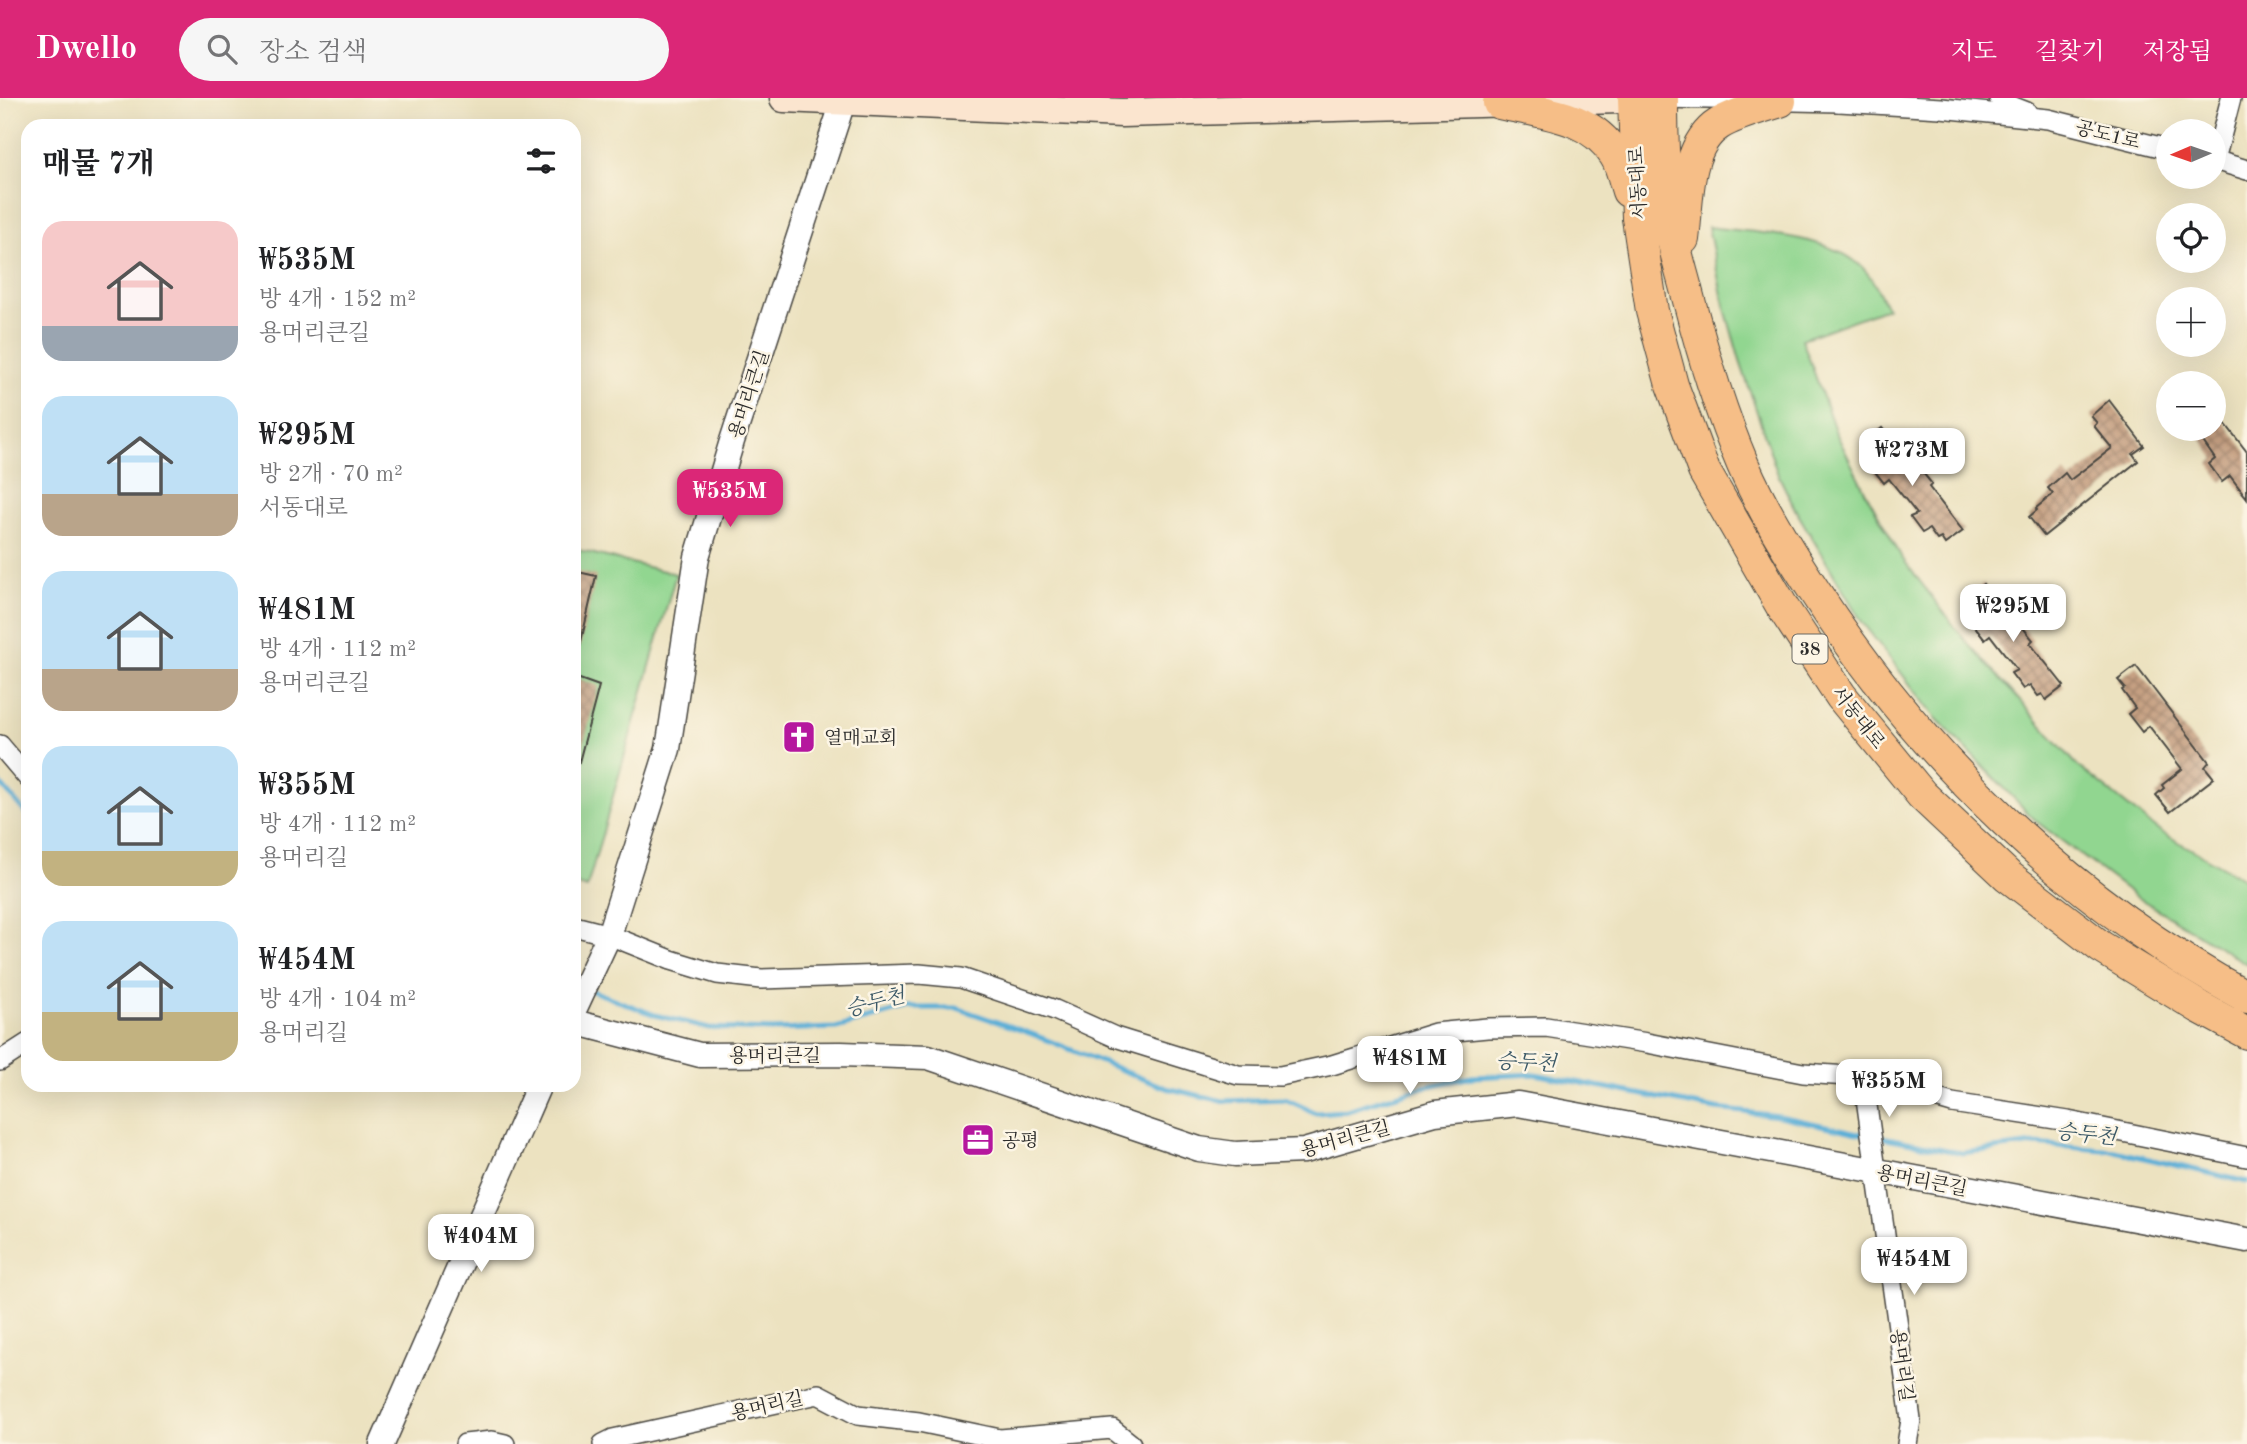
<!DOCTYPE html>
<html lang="ko">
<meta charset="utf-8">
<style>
body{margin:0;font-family:"Old Standard TT","Noto Serif KR",serif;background:#f6f6f6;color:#202124;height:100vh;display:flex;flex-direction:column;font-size:26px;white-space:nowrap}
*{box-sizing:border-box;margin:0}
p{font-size:23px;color:#757577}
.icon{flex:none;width:38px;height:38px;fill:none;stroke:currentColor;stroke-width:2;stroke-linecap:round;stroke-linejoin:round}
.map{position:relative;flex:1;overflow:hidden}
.side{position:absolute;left:21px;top:21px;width:560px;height:973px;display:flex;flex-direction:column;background:#fff;border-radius:21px;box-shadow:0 7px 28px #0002}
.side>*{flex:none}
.needle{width:46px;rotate:268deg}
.buttons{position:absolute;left:2156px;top:21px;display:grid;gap:14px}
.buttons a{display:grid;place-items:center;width:70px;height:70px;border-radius:50%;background:#fff;box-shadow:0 7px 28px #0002;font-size:35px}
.price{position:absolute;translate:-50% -60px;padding:0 16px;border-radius:14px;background:#fff;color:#222;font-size:23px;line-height:46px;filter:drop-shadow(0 2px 4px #0008)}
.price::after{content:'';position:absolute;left:50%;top:42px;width:21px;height:16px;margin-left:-10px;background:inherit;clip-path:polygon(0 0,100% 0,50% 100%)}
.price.on{background:#db2777;color:#fff}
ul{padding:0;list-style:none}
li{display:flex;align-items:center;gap:21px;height:175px;padding:0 21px}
li span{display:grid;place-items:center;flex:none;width:196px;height:140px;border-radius:21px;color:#555}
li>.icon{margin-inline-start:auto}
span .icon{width:84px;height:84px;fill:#fffc;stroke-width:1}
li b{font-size:30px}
h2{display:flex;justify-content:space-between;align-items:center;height:84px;padding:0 21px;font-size:30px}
header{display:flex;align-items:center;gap:42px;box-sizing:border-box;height:98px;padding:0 35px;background:#db2777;color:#fff}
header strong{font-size:33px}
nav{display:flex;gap:38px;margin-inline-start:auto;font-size:24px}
.search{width:490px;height:63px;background:#f6f6f6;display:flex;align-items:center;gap:18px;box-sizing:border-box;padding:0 24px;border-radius:38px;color:#757577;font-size:26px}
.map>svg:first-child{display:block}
.green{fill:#91d690;stroke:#5e805e;stroke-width:2}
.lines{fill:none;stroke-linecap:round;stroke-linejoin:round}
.stream{stroke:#5bafd7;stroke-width:5}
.building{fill:url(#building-cross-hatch)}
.minor-casing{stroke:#484641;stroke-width:22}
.tertiary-casing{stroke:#484641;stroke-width:27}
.secondary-casing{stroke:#484641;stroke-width:31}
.primary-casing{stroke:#484641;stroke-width:34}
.minor{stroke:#fff;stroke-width:19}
.tertiary{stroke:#fff;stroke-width:24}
.secondary{stroke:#fbe5cf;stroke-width:28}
.primary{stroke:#f6be87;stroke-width:32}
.labels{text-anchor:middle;stroke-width:5;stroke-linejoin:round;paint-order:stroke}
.shield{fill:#fcf5e5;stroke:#6a6863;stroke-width:2}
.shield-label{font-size:18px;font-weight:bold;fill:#2b2b2b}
.street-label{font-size:19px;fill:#2b2b2b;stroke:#fcf5e5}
.poi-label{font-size:19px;fill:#2b2b2b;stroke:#fcf5e5;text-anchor:start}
.water-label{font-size:21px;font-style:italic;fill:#3c5967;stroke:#fcf5e5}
</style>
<header>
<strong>Dwello</strong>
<div class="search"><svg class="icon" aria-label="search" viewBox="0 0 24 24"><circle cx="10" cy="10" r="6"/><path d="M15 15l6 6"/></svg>장소 검색</div>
<nav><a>지도</a><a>길찾기</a><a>저장됨</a></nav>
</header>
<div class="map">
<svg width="2247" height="1346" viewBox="0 0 2247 1346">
<defs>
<pattern id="building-cross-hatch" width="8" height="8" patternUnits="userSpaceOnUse" patternTransform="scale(1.75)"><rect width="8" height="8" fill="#c6a082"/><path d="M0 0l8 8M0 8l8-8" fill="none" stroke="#a1836b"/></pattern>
</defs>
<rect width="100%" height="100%" fill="#fcf5e5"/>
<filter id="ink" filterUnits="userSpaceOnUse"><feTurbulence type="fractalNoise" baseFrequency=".0143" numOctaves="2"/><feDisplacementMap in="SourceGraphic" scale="14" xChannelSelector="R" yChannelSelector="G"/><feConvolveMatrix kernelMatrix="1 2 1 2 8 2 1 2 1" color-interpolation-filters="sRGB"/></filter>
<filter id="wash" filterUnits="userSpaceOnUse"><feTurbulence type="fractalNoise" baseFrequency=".00686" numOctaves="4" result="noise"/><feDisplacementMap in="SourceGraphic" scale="28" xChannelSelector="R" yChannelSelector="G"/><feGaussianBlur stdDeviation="1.57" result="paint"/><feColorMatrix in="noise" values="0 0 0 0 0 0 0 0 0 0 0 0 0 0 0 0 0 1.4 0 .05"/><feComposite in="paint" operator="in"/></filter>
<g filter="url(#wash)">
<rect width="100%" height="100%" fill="#ece2c0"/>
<g class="green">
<path d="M1708 129C1755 135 1838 136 1868 176 1876 186 1881 199 1887 210L1802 241 1836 335 1866 395 1902 460 1966 543 2078 668 2156 731 2247 783V866L2134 797 2037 724 1936 620 1862 524 1795 411 1777 374 1740 263 1724 207Z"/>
<path d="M574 451 676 476 587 790 574 786Z"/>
</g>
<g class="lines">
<g class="stream">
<path d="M0 685 28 718"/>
<path d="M590 892 655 917 709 930 772 932 836 930 908 910H957L1032 936 1166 990 1223 1003 1285 1001 1316 1015 1344 1013 1423 989 1472 979 1535 976 1716 1011 1779 1018 1868 1037"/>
<path d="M1877 1038 1962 1055 2035 1046 2115 1053 2247 1084"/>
</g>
</g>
<g id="blocks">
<g class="building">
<path d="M2109 302 2144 348 2133 356 2138 363 2044 438 2029 419 2037 412 2036 410 2053 396 2048 390 2065 375 2070 382 2112 350 2094 328 2097 325 2091 318Z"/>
<path d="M2214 311 2247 354V400L2230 378 2222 384 2209 366 2215 361 2200 339 2208 331H2214Z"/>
<path d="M1882 330 1917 372 1919 370 1932 386 1929 389 1963 433 1945 446 1941 440 1937 442 1929 431 1922 435 1910 419 1917 416 1889 381 1884 385 1871 369 1877 364 1867 352 1869 350 1865 344Z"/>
<path d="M574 473 596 478 580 548 574 547Z"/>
<path d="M1983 486 2018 528 2020 526 2033 542 2030 545 2064 588 2046 602 2042 596 2038 598 2030 587 2023 591 2011 575 2017 572 1990 537 1985 541 1972 525 1978 521 1968 508 1970 506 1966 500Z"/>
<path d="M2136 568 2209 664 2205 669 2214 680 2170 714 2156 697 2164 690 2162 687 2182 671 2149 628 2142 634 2128 616 2135 610 2122 592 2125 590 2118 582Z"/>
<path d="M574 579 599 588 579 664 574 663Z"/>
</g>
</g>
</g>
<g filter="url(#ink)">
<use href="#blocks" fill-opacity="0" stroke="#484641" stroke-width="2"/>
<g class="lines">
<defs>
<g id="minor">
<path d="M1662 0 1839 4 1849 1"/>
<path d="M1999 0 2009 7 2027 14"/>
<path d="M1839 4 1941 10 2048 21 2168 51"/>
<path d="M2214 62 2247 72"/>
<path d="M2215 62 2231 0"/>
<path d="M0 647 28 680"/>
<path d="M574 828 609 837 671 862 717 876 761 881 919 876 961 880 1055 912 1115 939 1238 977 1280 978 1332 967 1435 935 1487 930 1546 929 1647 945 1803 975 1863 979 1952 1005 2068 1023 2247 1059"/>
<path d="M0 963 28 945"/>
<path d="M1863 979 1911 1322 1907 1346"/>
<path d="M465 1346 492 1343 505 1346"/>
<path d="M603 1346 613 1341 818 1296 858 1317 919 1324 1000 1341 1112 1331 1131 1346"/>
</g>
<g id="tertiary">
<path d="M574 912 609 837 668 651 697 459 732 343 843 4"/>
<path d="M574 924 700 957 841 956 928 959 1199 1051 1235 1056 1304 1053 1435 1015 1518 1006 2247 1142"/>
<path d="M382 1346 539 987"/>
</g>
<path id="secondary" d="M784 0 1122 15 1655 0"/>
<g id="primary">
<path d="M1634 0 1638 120 1652 213 1672 287 1704 373 1783 510 1841 598 1922 697 2008 778 2101 849 2199 909 2247 935"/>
<path d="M1662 0C1662 37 1663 76 1668 113 1671 140 1680 168 1687 195 1702 253 1719 311 1743 367 1762 411 1789 454 1815 494 1924 662 2071 804 2247 899"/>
<path d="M1499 5C1542 15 1590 16 1615 57 1622 67 1624 81 1628 93"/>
<path d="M1683 141C1688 105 1684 48 1719 26 1737 15 1760 10 1780 3"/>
</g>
</defs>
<use href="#minor" class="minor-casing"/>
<use href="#tertiary" class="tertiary-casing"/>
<use href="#secondary" class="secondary-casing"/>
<use href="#primary" class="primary-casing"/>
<use href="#minor" class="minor"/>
<use href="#tertiary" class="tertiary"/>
<use href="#secondary" class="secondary"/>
<use href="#primary" class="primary"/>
</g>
</g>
<defs>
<symbol id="church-square" viewBox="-11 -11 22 22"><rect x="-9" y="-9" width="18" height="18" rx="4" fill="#b5179e" stroke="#fcf5e5"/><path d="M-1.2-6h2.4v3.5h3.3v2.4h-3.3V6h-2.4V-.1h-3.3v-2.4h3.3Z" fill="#fff"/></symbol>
<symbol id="office-square" viewBox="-11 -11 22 22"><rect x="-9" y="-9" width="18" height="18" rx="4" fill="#b5179e" stroke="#fcf5e5"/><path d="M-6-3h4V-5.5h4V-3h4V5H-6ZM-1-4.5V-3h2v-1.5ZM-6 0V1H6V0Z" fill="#fff"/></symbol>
</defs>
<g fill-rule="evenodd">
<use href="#church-square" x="780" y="620" width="38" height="38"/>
<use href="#office-square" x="959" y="1023" width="38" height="38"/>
</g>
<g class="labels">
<rect class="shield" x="1792.5" y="536.5" width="35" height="29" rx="5"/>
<g class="shield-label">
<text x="1810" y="557">38</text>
</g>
<g class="street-label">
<text transform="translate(2108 36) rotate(14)" y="7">공도1로</text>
<text transform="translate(1637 85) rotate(-93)" y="7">서동대로</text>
<text transform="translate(748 296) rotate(-72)" y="7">용머리큰길</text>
<text transform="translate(1859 619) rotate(52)" y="7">서동대로</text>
<text x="775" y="964">용머리큰길</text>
<text transform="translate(1345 1040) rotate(-15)" y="7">용머리큰길</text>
<text transform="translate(1922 1082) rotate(11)" y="7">용머리큰길</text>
<text transform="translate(1903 1267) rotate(82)" y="7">용머리길</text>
<text transform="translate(767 1307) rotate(-13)" y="7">용머리길</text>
</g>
<g class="poi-label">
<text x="824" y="646">열매교회</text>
<text x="1002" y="1049">공평</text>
</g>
<g class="water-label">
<text transform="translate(875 904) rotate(-14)" y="7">승두천</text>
<text transform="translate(1526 964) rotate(3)" y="7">승두천</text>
<text transform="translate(2086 1036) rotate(6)" y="7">승두천</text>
</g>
</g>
</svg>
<div class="buttons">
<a><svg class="needle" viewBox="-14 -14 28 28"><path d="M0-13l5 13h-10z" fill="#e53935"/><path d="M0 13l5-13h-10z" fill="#757577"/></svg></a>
<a><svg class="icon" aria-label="locate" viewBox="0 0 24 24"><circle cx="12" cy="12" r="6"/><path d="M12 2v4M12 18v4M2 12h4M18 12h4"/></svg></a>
<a>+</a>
<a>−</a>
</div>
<b class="price" style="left:1912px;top:390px">₩273M</b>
<b class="price on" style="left:730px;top:431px">₩535M</b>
<b class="price" style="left:2013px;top:546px">₩295M</b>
<b class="price" style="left:1410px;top:998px">₩481M</b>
<b class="price" style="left:1889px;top:1021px">₩355M</b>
<b class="price" style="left:481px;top:1176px">₩404M</b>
<b class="price" style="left:1914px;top:1199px">₩454M</b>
<section class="side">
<h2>매물 7개<svg class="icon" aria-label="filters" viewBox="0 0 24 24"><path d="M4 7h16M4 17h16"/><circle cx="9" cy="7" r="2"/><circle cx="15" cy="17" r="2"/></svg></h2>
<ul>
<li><span style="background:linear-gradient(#f6c9c9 75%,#9aa5b1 0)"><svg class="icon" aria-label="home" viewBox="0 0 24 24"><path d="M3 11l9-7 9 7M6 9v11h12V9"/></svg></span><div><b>₩535M</b><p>방 4개 · 152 m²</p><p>용머리큰길</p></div></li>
<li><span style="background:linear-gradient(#bfe0f5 70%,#b9a48a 0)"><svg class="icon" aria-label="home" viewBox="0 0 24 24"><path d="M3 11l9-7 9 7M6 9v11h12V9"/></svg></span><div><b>₩295M</b><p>방 2개 · 70 m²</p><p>서동대로</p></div></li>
<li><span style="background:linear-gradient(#bfe0f5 70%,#b9a48a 0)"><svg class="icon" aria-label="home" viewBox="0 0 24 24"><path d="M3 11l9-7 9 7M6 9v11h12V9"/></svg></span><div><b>₩481M</b><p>방 4개 · 112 m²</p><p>용머리큰길</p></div></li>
<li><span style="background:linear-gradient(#bfe0f5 75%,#c2b280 0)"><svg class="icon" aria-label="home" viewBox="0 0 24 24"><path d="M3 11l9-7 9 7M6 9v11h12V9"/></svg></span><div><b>₩355M</b><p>방 4개 · 112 m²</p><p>용머리길</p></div></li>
<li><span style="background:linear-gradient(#bfe0f5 65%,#c2b280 0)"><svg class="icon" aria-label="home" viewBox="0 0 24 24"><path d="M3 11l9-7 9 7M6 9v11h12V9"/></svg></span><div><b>₩454M</b><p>방 4개 · 104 m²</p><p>용머리길</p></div></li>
</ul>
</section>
</div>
